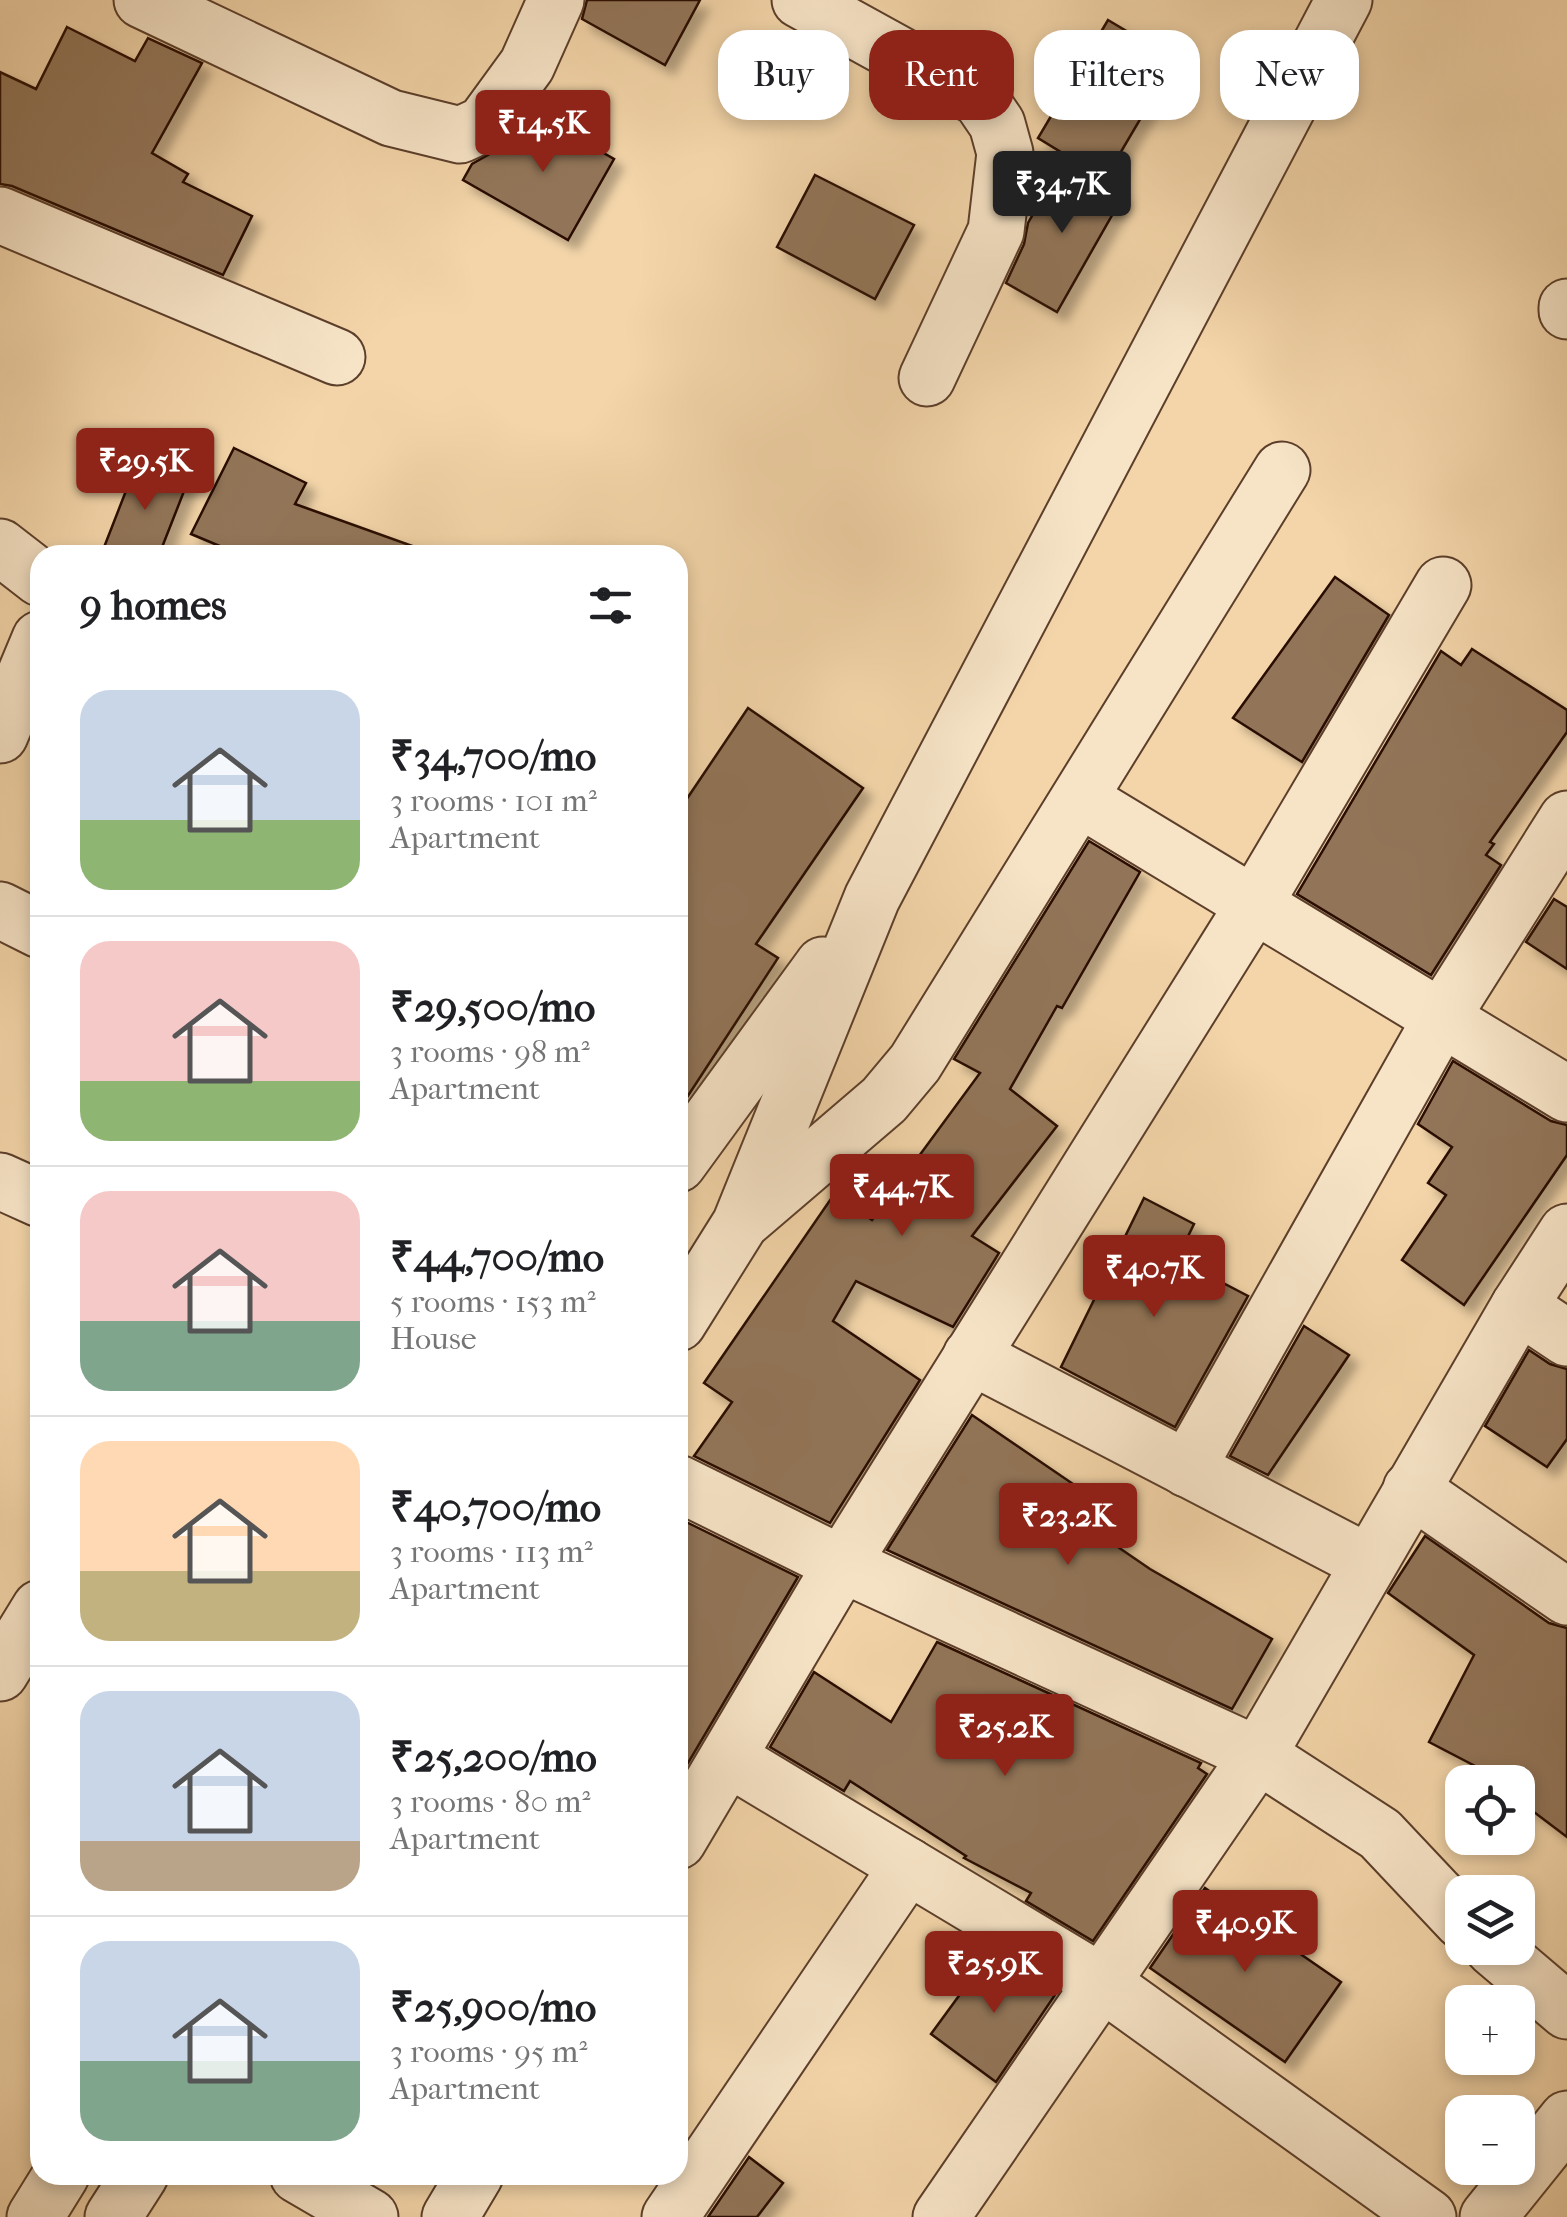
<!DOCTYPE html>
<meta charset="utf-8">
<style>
body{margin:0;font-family:"IM FELL French Canon",serif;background:#f6f6f6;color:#202124;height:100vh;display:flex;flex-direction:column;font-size:38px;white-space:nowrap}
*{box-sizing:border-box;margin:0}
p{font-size:32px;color:#757577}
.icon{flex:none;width:55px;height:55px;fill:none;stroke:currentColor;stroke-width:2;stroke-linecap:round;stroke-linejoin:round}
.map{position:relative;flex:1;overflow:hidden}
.side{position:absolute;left:30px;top:545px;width:658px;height:1640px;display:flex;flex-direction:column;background:#fff;border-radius:30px;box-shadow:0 5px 15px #0003}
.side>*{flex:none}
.banner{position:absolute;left:718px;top:30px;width:698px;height:90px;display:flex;gap:20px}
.fabs{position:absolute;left:1445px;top:1765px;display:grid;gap:20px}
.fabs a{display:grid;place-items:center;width:90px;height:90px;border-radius:20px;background:#fff;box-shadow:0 5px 15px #0003;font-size:50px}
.price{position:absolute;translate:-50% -85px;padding:0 22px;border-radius:10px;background:#8f2418;color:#fff;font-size:32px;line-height:65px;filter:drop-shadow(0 2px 5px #0008)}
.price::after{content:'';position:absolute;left:50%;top:60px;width:30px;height:22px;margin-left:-15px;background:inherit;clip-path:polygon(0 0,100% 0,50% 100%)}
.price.active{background:#222;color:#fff}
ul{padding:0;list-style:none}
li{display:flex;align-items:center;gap:30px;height:250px;padding:0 50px}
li+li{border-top:2px solid #e0e0e0}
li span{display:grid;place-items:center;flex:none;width:280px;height:200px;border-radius:30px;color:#555}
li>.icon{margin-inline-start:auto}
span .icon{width:120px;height:120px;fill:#fffc;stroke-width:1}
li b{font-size:42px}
h2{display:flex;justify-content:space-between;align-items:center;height:120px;padding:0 50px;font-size:42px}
.tag{padding:0 35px;border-radius:30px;background:#fff;box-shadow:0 5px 15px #0003;font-size:35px;line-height:90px}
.tag.active{background:#8f2418;color:#fff}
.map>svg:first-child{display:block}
.building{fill:#927558;stroke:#290d01;stroke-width:2.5;filter:url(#shadow)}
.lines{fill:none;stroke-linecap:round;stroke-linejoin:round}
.minor-casing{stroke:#5c3f2b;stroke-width:59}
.minor{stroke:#f7e4c7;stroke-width:55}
</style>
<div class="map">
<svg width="1567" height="2217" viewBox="0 0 1567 2217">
<defs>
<filter id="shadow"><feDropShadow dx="9" dy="9" stdDeviation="5" flood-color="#0004"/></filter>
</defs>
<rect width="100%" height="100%" fill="#f3d5a9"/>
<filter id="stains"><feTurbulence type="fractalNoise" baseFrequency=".002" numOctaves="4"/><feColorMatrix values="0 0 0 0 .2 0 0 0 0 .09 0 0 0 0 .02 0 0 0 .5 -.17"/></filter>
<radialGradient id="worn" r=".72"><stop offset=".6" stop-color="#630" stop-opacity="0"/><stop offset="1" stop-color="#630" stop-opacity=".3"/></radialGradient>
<g class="building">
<path d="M587 0H700L665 65 582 19Z"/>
<path d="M1108 20 1175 60 1105 179 1038 138Z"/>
<path d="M67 27 135 61 148 38 202 63 152 153 188 174 183 182 252 216 223 275 12 186 0 184V72L36 89Z"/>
<path d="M532 112 614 159 568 240 463 180 472 164 509 143Z"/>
<path d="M1063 162 1123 196 1057 312 1006 283 1024 244 1028 223Z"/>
<path d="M815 175 914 225 875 299 777 247Z"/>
<path d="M234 448 306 483 295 504 418 548 416 555H241L191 534Z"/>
<path d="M138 460 188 481 159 555H101Z"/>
<path d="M1335 577 1389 615 1302 762 1233 718Z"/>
<path d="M1472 649 1567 710V732L1490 842 1494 844 1486 855 1501 865 1431 975 1297 894 1441 651 1461 665Z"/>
<path d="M748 708 863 788 756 944 778 958 678 1111V812Z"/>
<path d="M1089 841 1140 872 1062 1008 1057 1006 1010 1089 1057 1126 972 1236 999 1253 953 1327 856 1281 833 1321 920 1380 830 1523 694 1456 732 1402 704 1383 835 1193 872 1220 980 1073 954 1059Z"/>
<path d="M1554 899 1567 907V969L1526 942Z"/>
<path d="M1453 1061 1551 1121 1567 1125V1155L1464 1305 1402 1260 1446 1195 1428 1183 1452 1147 1418 1124Z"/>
<path d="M1144 1198 1194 1224 1177 1259 1248 1296 1175 1427 1061 1367Z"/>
<path d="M1304 1326 1349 1355 1268 1475 1230 1456Z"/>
<path d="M1529 1350 1550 1364 1567 1369V1439L1547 1467 1485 1426Z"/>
<path d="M972 1415 1076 1486 1061 1508 1150 1569 1272 1639 1232 1709 887 1550Z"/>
<path d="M678 1518 798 1577 678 1780Z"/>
<path d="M1425 1536 1549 1623 1567 1628V1837L1518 1800V1782H1506L1429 1742 1474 1655 1388 1593Z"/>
<path d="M937 1642 1201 1763 1198 1768 1207 1774 1093 1941 1026 1901 1031 1893 964 1858 966 1856 850 1781 844 1791 770 1747 814 1672 891 1722Z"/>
<path d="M1205 1888 1341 1982 1285 2062 1150 1968Z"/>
<path d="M991 1952 1057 1992 996 2082 931 2034Z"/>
<path d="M749 2157 783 2183 757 2217H708Z"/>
</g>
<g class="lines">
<defs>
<g id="minor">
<path d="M142 0 391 118 460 135 484 124 527 65 556 0"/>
<path d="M800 0 980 99 997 124 1005 153 996 231 927 378"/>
<path d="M0 215 337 357"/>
<path d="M1567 307V311"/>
<path d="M0 547 40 578"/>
<path d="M0 735 40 639"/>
<path d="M1080 799 1567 1094"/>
<path d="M0 910 40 930"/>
<path d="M678 1164 823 965"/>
<path d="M0 1181 40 1199"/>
<path d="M746 1218 884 1100 915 1063 1282 470"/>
<path d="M1519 1306 1567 1338"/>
<path d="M678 1323 740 1224 872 898 1344 0"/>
<path d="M971 1356 1369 1563"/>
<path d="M1187 1469 1442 1017 1567 819"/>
<path d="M678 1483 842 1564 1258 1755 1380 1834 1462 1921"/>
<path d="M1411 1489 1567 1597"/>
<path d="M0 1673 40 1608"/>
<path d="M728 1758 1101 1982 1428 2217"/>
<path d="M678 1841 842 1564 1255 903 1443 585"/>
<path d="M1493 1948 1567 2011"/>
<path d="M298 2175 370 2217"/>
<path d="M35 2217 61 2175"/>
<path d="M113 2217 140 2175"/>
<path d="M450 2217 475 2175"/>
<path d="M670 2217 908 1866"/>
<path d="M941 2217 1258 1755 1519 1306 1567 1232"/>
<path d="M1488 2217 1567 2119"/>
</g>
</defs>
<use href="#minor" class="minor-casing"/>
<use href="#minor" class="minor"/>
</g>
<rect width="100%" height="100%" filter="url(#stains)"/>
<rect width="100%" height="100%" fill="url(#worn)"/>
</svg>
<div class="fabs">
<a><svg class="icon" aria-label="locate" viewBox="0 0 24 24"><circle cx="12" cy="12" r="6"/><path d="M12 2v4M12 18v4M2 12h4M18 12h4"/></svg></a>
<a><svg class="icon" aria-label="layers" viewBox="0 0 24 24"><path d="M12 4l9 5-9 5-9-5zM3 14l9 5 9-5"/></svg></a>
<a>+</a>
<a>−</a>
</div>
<b class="price" style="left:543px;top:175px">₹14.5K</b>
<b class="price active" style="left:1062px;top:236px">₹34.7K</b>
<b class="price" style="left:145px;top:513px">₹29.5K</b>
<b class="price" style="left:902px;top:1239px">₹44.7K</b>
<b class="price" style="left:1154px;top:1320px">₹40.7K</b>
<b class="price" style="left:1068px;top:1568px">₹23.2K</b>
<b class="price" style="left:1005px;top:1779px">₹25.2K</b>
<b class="price" style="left:1245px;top:1975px">₹40.9K</b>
<b class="price" style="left:994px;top:2016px">₹25.9K</b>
<div class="banner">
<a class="tag">Buy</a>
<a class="tag active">Rent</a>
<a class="tag">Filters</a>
<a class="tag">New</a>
</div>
<section class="side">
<h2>9 homes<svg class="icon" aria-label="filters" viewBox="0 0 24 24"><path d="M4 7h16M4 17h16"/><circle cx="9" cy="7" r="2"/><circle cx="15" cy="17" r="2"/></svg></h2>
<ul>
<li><span style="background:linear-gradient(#c9d6e8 65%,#8fb573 0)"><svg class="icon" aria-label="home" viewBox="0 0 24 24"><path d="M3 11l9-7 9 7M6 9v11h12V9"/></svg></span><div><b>₹34,700/mo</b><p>3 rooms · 101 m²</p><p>Apartment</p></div></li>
<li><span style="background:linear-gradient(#f6c9c9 70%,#8fb573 0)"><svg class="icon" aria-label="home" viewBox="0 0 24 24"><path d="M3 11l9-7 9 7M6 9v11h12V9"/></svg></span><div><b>₹29,500/mo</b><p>3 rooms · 98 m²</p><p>Apartment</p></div></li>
<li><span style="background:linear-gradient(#f6c9c9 65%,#7fa58c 0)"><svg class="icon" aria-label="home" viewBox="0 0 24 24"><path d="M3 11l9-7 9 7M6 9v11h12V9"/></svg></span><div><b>₹44,700/mo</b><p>5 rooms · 153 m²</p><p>House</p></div></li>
<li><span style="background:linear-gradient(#ffd9b3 65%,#c2b280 0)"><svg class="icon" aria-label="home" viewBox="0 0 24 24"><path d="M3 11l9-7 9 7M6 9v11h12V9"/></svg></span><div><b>₹40,700/mo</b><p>3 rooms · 113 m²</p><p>Apartment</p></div></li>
<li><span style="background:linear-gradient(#c9d6e8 75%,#b9a48a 0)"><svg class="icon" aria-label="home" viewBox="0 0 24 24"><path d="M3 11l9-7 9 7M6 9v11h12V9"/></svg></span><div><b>₹25,200/mo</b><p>3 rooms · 80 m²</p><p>Apartment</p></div></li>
<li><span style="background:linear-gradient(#c9d6e8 60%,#7fa58c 0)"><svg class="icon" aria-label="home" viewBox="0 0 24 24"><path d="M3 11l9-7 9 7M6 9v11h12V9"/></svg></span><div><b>₹25,900/mo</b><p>3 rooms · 95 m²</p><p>Apartment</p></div></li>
</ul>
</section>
</div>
